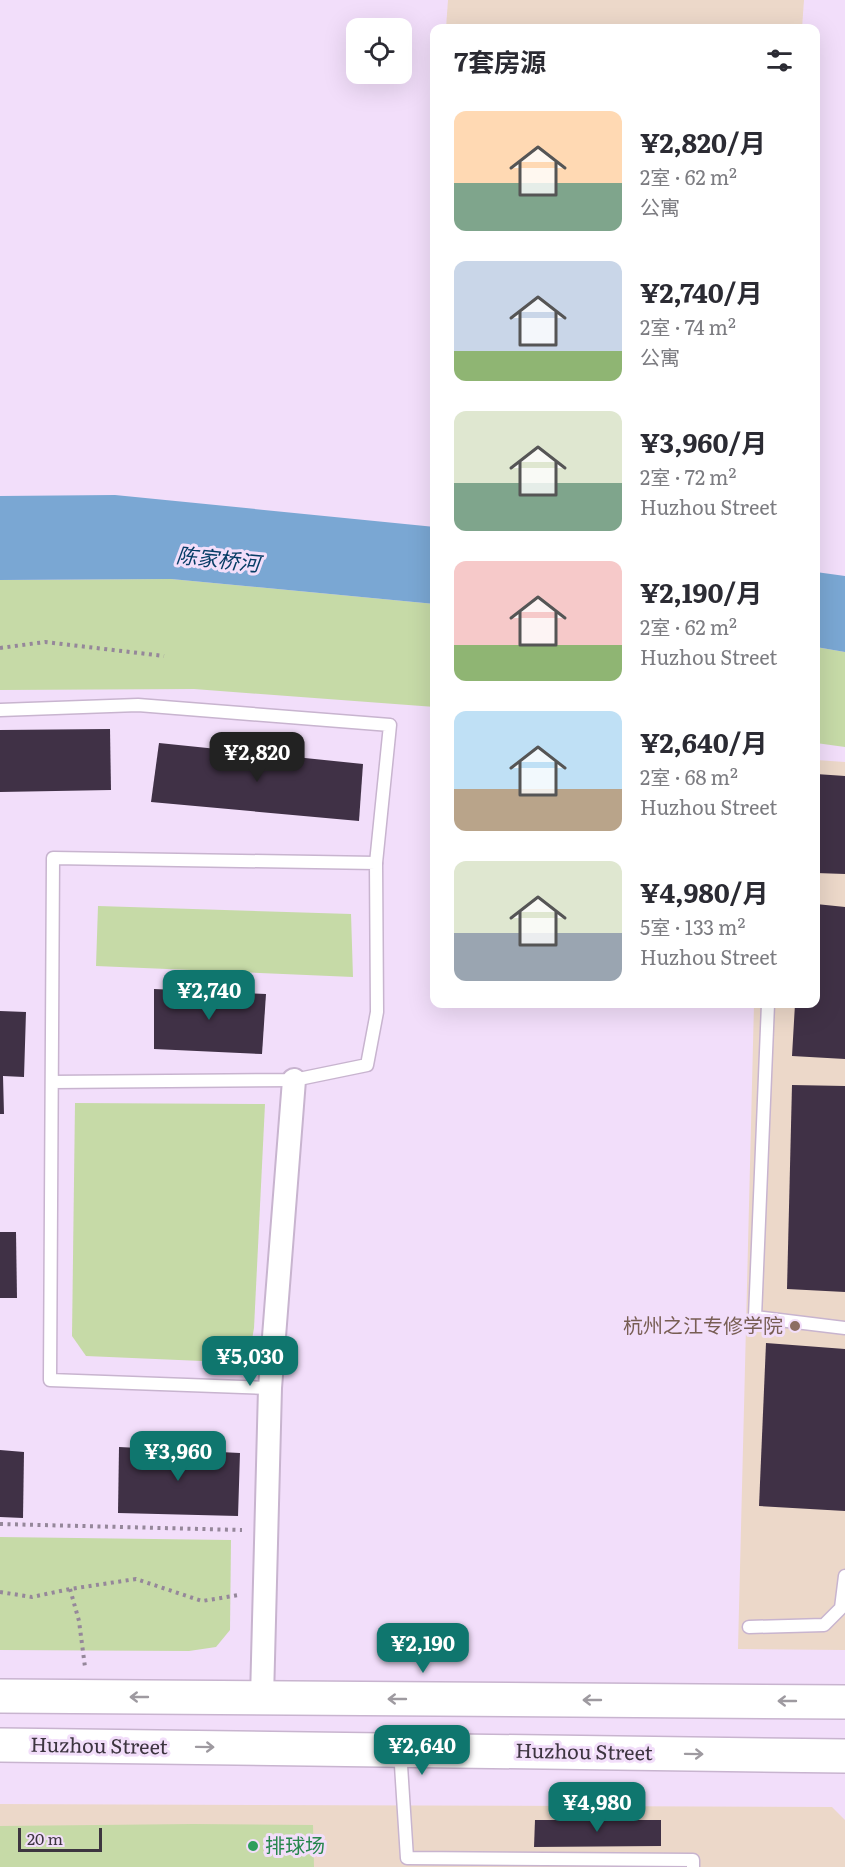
<!DOCTYPE html>
<html lang="zh">
<meta charset="utf-8">
<style>
body{margin:0;font-family:Literata,"Noto Sans SC",serif;background:#f2f2f3;color:#2b2b33;height:100vh;display:flex;flex-direction:column;font-size:22px;white-space:nowrap}
*{box-sizing:border-box;margin:0}
p{font-size:20px;color:#7c7c81}
.icon{flex:none;width:33px;height:33px;fill:none;stroke:currentColor;stroke-width:2;stroke-linecap:round;stroke-linejoin:round}
.map{position:relative;flex:1;overflow:hidden}
.drawer{position:absolute;left:430px;top:24px;width:390px;height:984px;display:flex;flex-direction:column;background:#fff;border-radius:12px;box-shadow:0 6px 24px #0002}
.drawer>*{flex:none}
.buttons{position:absolute;left:346px;top:18px;display:grid;gap:12px}
.buttons a{display:grid;place-items:center;width:66px;height:66px;border-radius:12px;background:#fff;box-shadow:0 6px 24px #0002;font-size:30px}
.scale{position:absolute;left:18px;bottom:15px;width:84px;box-sizing:border-box;padding-left:6px;border:3px solid #3d3540;border-top:0;font-size:16px;line-height:21px;white-space:nowrap;color:#3d3540;-webkit-text-stroke:4px #f2defa;paint-order:stroke}
.price{position:absolute;translate:-50% -51px;padding:0 14px;border-radius:12px;background:#0f766e;color:#fff;font-size:20px;line-height:39px;filter:drop-shadow(0 2px 3px #0008)}
.price::after{content:'';position:absolute;left:50%;top:36px;width:18px;height:14px;margin-left:-9px;background:inherit;clip-path:polygon(0 0,100% 0,50% 100%)}
.price.current{background:#222;color:#fff}
ul{padding:0;list-style:none}
li{display:flex;align-items:center;gap:18px;height:150px;padding:0 24px}
li span{display:grid;place-items:center;flex:none;width:168px;height:120px;border-radius:12px;color:#555}
li>.icon{margin-inline-start:auto}
span .icon{width:72px;height:72px;fill:#fffc;stroke-width:1}
li b{font-size:26px}
h2{display:flex;justify-content:space-between;align-items:center;height:72px;padding:0 24px;font-size:26px}
.map>svg:first-child{display:block}
.education{fill:#ecd8c9}
.green{fill:#c6daa7}
.water{fill:#7aa7d3}
.building{fill:#403146}
.lines{fill:none;stroke-linecap:round;stroke-linejoin:round}
.service-casing{stroke:#c8b4cf;stroke-width:15}
.minor-casing{stroke:#c8b4cf;stroke-width:26}
.secondary-casing{stroke:#c8b4cf;stroke-width:36}
.path{stroke:#95879a;stroke-width:4;stroke-dasharray:3 4.5;stroke-linecap:butt}
.service{stroke:#fff;stroke-width:12}
.minor{stroke:#fff;stroke-width:22}
.secondary{stroke:#fff;stroke-width:33}
.oneway{stroke:#9e9aa0}
.education-dot{fill:#8d6e63;stroke:#f2defa;stroke-width:2}
.leisure-dot{fill:#2e9e5b;stroke:#f2defa;stroke-width:2}
.labels{text-anchor:middle;stroke-width:6;stroke-linejoin:round;paint-order:stroke}
.education-label{font-size:20px;fill:#785e54;stroke:#f2defa;text-anchor:end}
.street-label{font-size:20px;fill:#3d3540;stroke:#f2defa}
.leisure-label{font-size:20px;fill:#27864d;stroke:#f2defa;text-anchor:start}
.water-label{font-size:21px;font-style:italic;fill:#063c65;stroke:#f2defa}
</style>
<div class="map">
<svg width="845" height="1867" viewBox="0 0 845 1867">
<rect width="100%" height="100%" fill="#f2defa"/>
<g class="education">
<path d="M448 0H804L802 28H446Z"/>
<path d="M816 760 845 762V1650L738 1649 754 1004H816Z"/>
<path d="M0 1804 832 1807 845 1820V1867H0Z"/>
</g>
<g class="green">
<path d="M171 579 435 604V707L194 689 0 690V580Z"/>
<path d="M816 647 845 652V747L816 743Z"/>
<path d="M98 906 351 914 353 977 96 966Z"/>
<path d="M75 1103 265 1104 254 1328 248 1363 86 1356 72 1336Z"/>
<path d="M0 1537 231 1540 230 1630 216 1647 189 1651 0 1650Z"/>
<path d="M193 1824 313 1825 314 1867H0V1826Z"/>
</g>
<g class="water">
<path d="M115 495 435 527V604L171 579 0 580V496Z"/>
<path d="M816 572 845 576V652L816 647Z"/>
</g>
<g class="building">
<path d="M110 729 111 790 0 792V730Z"/>
<path d="M159 743 363 764 359 821 151 802Z"/>
<path d="M816 774 845 776V874L816 873Z"/>
<path d="M816 904 845 907V1059L792 1056 795 1004H816Z"/>
<path d="M154 989 266 994 262 1054 154 1049Z"/>
<path d="M0 1011 26 1012 24 1077 3 1076 4 1114H0Z"/>
<path d="M792 1085 845 1086V1292L787 1289Z"/>
<path d="M0 1232H16L17 1298H0Z"/>
<path d="M766 1343 845 1349V1511L759 1506Z"/>
<path d="M119 1447 240 1453 238 1516 118 1513Z"/>
<path d="M0 1450 24 1452 23 1518 0 1517Z"/>
<path d="M535 1820H661V1846L534 1847Z"/>
</g>
<g class="lines">
<defs>
<g id="service">
<path d="M0 710 138 705 390 725 376 863"/>
<path d="M768 1004 755 1317 845 1328"/>
<path d="M52 1082 294 1080 367 1065 377 1012 376 863 53 858 50 1380 270 1388"/>
<path d="M749 1627 824 1625 841 1608 845 1576"/>
<path d="M400 1750 407 1858 693 1860V1867"/>
</g>
<path id="minor" d="M262 1698 270 1388 294 1080"/>
<g id="secondary">
<path d="M0 1696 845 1702"/>
<path d="M0 1745 845 1756"/>
</g>
</defs>
<use href="#service" class="service-casing"/>
<use href="#minor" class="minor-casing"/>
<use href="#secondary" class="secondary-casing"/>
<g class="path">
<path d="M0 648 45 642 164 656"/>
<path d="M0 1524 242 1530"/>
<path d="M70 1589 79 1621 85 1667"/>
<path d="M0 1592 32 1597 70 1589 136 1579 202 1601 239 1595"/>
</g>
<use href="#service" class="service"/>
<use href="#minor" class="minor"/>
<use href="#secondary" class="secondary"/>
</g>
<defs><path id="oneway-shaft" d="M-6 0H5M1.5-3L5.5 0L1.5 3" fill="none" stroke-width="1.6" stroke-linecap="round" stroke-linejoin="round" transform="scale(1.5)"/></defs>
<g class="oneway">
<use href="#oneway-shaft" transform="translate(139 1697) rotate(-180)"/>
<use href="#oneway-shaft" transform="translate(397 1699) rotate(-180)"/>
<use href="#oneway-shaft" transform="translate(592 1700) rotate(-180)"/>
<use href="#oneway-shaft" transform="translate(787 1701) rotate(-180)"/>
<use href="#oneway-shaft" transform="translate(205 1747) rotate(1)"/>
<use href="#oneway-shaft" transform="translate(694 1754) rotate(1)"/>
</g>
<circle class="education-dot" cx="795" cy="1326" r="6"/>
<circle class="leisure-dot" cx="253" cy="1846" r="6"/>
<g class="labels">
<g class="education-label">
<text x="783" y="1333">杭州之江专修学院</text>
</g>
<g class="street-label">
<text transform="translate(99 1746) rotate(1)" y="7">Huzhou Street</text>
<text transform="translate(584 1752) rotate(1)" y="7">Huzhou Street</text>
</g>
<g class="leisure-label">
<text x="265" y="1853">排球场</text>
</g>
<g class="water-label">
<text transform="translate(218 560) rotate(6)" y="7">陈家桥河</text>
</g>
</g>
</svg>
<div class="buttons">
<a><svg class="icon" aria-label="locate" viewBox="0 0 24 24"><circle cx="12" cy="12" r="6"/><path d="M12 2v4M12 18v4M2 12h4M18 12h4"/></svg></a>
</div>
<div class="scale">20 m</div>
<b class="price current" style="left:257px;top:783px">¥2,820</b>
<b class="price" style="left:209px;top:1021px">¥2,740</b>
<b class="price" style="left:250px;top:1387px">¥5,030</b>
<b class="price" style="left:178px;top:1482px">¥3,960</b>
<b class="price" style="left:423px;top:1674px">¥2,190</b>
<b class="price" style="left:422px;top:1776px">¥2,640</b>
<b class="price" style="left:597px;top:1833px">¥4,980</b>
<section class="drawer">
<h2>7套房源<svg class="icon" aria-label="filters" viewBox="0 0 24 24"><path d="M4 7h16M4 17h16"/><circle cx="9" cy="7" r="2"/><circle cx="15" cy="17" r="2"/></svg></h2>
<ul>
<li><span style="background:linear-gradient(#ffd9b3 60%,#7fa58c 0)"><svg class="icon" aria-label="home" viewBox="0 0 24 24"><path d="M3 11l9-7 9 7M6 9v11h12V9"/></svg></span><div><b>¥2,820/月</b><p>2室 · 62 m²</p><p>公寓</p></div></li>
<li><span style="background:linear-gradient(#c9d6e8 75%,#8fb573 0)"><svg class="icon" aria-label="home" viewBox="0 0 24 24"><path d="M3 11l9-7 9 7M6 9v11h12V9"/></svg></span><div><b>¥2,740/月</b><p>2室 · 74 m²</p><p>公寓</p></div></li>
<li><span style="background:linear-gradient(#dfe7d0 60%,#7fa58c 0)"><svg class="icon" aria-label="home" viewBox="0 0 24 24"><path d="M3 11l9-7 9 7M6 9v11h12V9"/></svg></span><div><b>¥3,960/月</b><p>2室 · 72 m²</p><p>Huzhou Street</p></div></li>
<li><span style="background:linear-gradient(#f6c9c9 70%,#8fb573 0)"><svg class="icon" aria-label="home" viewBox="0 0 24 24"><path d="M3 11l9-7 9 7M6 9v11h12V9"/></svg></span><div><b>¥2,190/月</b><p>2室 · 62 m²</p><p>Huzhou Street</p></div></li>
<li><span style="background:linear-gradient(#bfe0f5 65%,#b9a48a 0)"><svg class="icon" aria-label="home" viewBox="0 0 24 24"><path d="M3 11l9-7 9 7M6 9v11h12V9"/></svg></span><div><b>¥2,640/月</b><p>2室 · 68 m²</p><p>Huzhou Street</p></div></li>
<li><span style="background:linear-gradient(#dfe7d0 60%,#9aa5b1 0)"><svg class="icon" aria-label="home" viewBox="0 0 24 24"><path d="M3 11l9-7 9 7M6 9v11h12V9"/></svg></span><div><b>¥4,980/月</b><p>5室 · 133 m²</p><p>Huzhou Street</p></div></li>
</ul>
</section>
</div>
